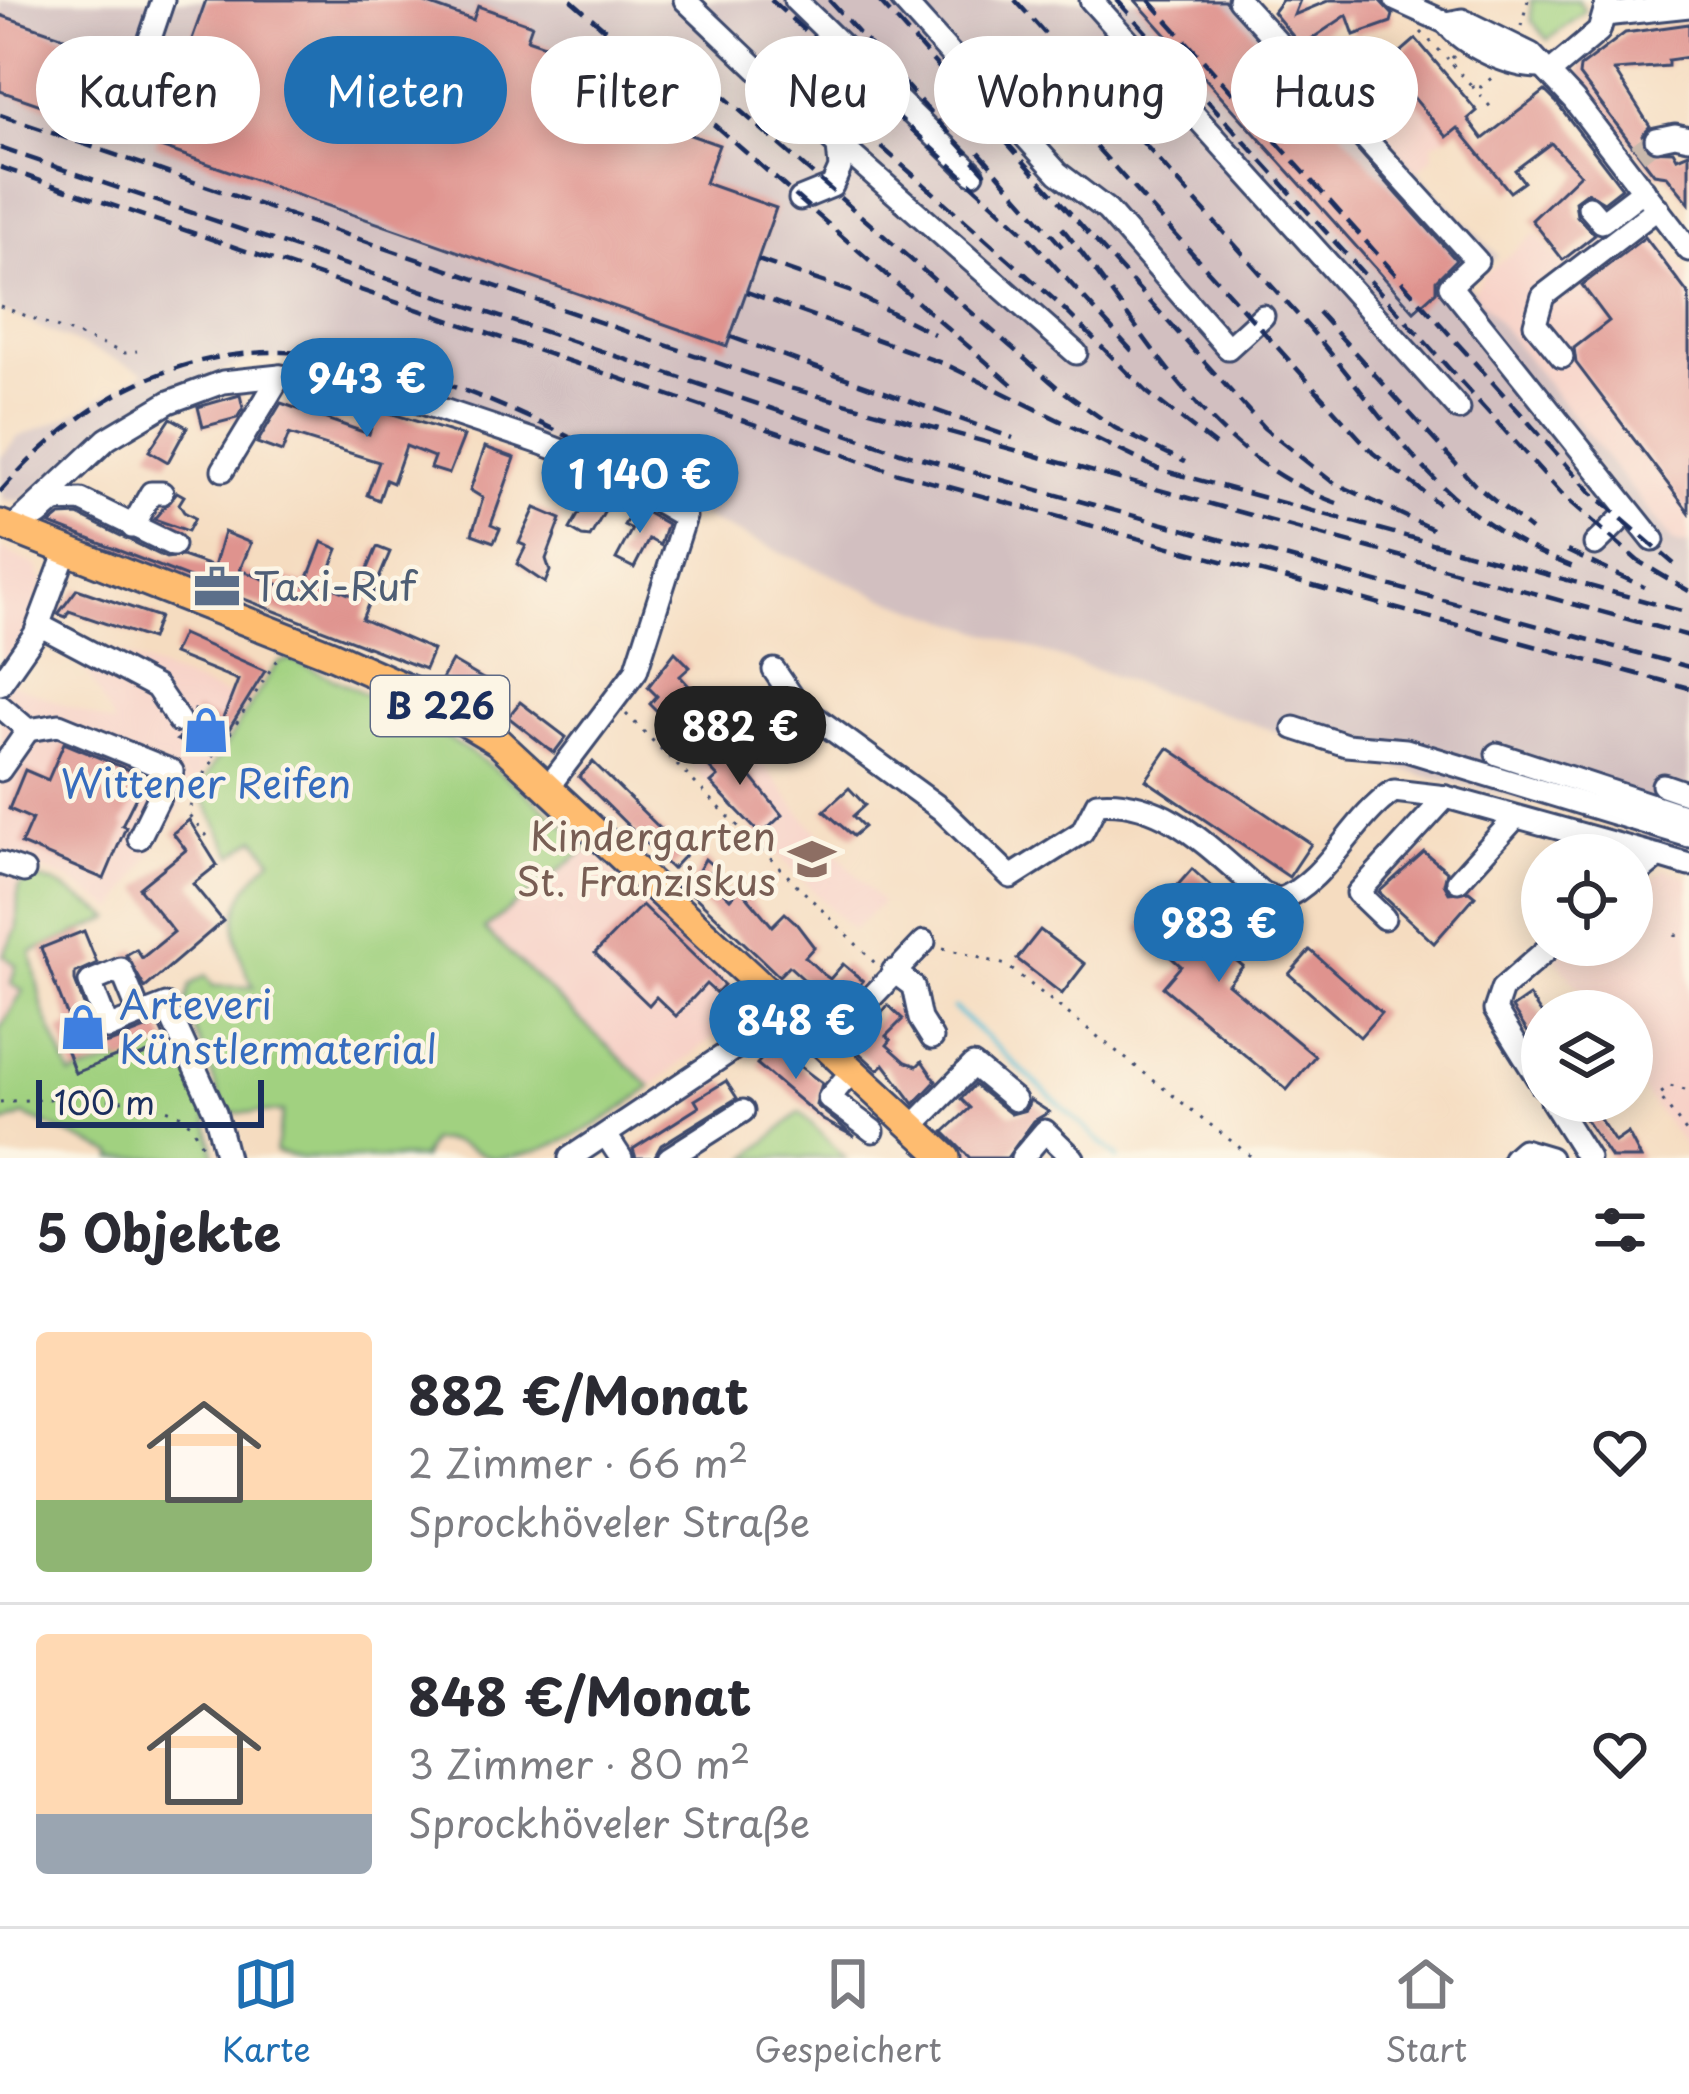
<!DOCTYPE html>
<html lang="de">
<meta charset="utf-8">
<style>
body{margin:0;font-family:"Playpen Sans",sans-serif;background:#f2f2f3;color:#2b2b33;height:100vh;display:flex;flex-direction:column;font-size:45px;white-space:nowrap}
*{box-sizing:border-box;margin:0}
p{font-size:39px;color:#7c7c81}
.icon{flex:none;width:66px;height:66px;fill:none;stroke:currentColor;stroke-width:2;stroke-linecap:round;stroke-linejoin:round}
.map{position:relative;height:1158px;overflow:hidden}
.side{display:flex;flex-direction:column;background:#fff;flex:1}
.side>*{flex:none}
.hud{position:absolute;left:36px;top:36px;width:1617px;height:108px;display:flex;gap:24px}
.buttons{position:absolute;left:1521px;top:834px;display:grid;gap:24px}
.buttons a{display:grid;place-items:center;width:132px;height:132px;border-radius:50%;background:#fff;box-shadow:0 6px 30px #0003;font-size:60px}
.scale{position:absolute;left:36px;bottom:30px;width:228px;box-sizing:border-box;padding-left:12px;border:6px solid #1b2f5e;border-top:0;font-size:33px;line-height:42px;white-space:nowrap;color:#1b2f5e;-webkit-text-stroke:9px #fcf5e5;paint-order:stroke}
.price{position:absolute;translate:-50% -102px;padding:0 27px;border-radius:42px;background:#1f6fb2;color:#fff;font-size:39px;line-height:78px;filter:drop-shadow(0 3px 6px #0008)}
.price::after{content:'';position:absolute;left:50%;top:72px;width:36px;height:27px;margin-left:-18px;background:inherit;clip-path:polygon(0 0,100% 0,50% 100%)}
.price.on{background:#222;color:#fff}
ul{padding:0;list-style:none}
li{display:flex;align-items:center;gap:36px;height:300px;padding:0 36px}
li+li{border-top:3px solid #e1e1e2}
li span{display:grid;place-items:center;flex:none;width:336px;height:240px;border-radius:12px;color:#555}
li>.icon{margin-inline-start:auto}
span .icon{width:144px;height:144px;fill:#fffc;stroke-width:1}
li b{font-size:51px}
h2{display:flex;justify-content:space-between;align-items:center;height:144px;padding:0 36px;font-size:51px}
.tag{padding:0 42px;border-radius:54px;background:#fff;box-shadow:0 6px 30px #0003;font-size:42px;line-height:108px}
.tag.on{background:#1f6fb2;color:#fff}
.menu{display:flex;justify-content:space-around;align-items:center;height:168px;border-top:3px solid #e1e1e2;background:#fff;font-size:33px;color:#7c7c81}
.menu a{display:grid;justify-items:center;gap:6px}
.menu .on{color:#1f6fb2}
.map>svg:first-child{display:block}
.built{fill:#f7d1c7}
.industrial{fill:#d2bfc0}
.green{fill:#a1d180;stroke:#5e806f;stroke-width:3}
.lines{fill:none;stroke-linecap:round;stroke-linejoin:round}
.stream{stroke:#55bcd3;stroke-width:4.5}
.building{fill:#df938e}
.minor-tunnel{stroke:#c9b9ac;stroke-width:21;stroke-dasharray:21 10;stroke-linecap:butt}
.minor-casing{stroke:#3c496d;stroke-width:27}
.major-casing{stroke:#3c496d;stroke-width:33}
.path{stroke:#3c496d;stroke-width:3;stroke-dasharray:3 9;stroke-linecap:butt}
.minor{stroke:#fff;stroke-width:21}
.major{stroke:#febc70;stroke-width:27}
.rail{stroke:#1b2f5e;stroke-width:4.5;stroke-dasharray:18 9;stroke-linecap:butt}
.labels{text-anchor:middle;stroke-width:9;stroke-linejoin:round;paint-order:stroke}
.shield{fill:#fcf5e5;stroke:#5e6a86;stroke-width:3}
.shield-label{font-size:36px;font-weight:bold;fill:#1b2f5e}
.service-label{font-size:39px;fill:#4e5e75;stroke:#fcf5e5;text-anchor:start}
.shop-label{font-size:39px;fill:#366cbe;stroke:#fcf5e5}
.education-label{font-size:39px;fill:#785e54;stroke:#fcf5e5;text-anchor:end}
</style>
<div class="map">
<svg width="1689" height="1158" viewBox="0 0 1689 1158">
<rect width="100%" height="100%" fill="#fcf5e5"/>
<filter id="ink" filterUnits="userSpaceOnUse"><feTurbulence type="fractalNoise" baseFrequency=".00833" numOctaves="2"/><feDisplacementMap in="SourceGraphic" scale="24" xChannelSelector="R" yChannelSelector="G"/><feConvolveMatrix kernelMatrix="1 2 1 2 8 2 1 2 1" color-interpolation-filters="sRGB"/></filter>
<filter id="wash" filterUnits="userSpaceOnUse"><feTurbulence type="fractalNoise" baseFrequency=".004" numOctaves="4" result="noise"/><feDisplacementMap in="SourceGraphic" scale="48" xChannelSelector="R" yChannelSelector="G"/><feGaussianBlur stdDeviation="2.7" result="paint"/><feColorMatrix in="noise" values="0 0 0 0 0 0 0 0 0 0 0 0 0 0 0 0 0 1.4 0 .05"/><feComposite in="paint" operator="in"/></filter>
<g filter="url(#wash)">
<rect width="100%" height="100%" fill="#f5dcc0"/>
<g class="built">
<path d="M1386 65 1447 137 1432 144 1433 157 1418 171 1338 86Z"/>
<path d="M1638 209 1689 277V545L1674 542 1473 291 1483 275 1536 233 1562 265Z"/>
<path d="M0 548 37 566 43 583 25 636 7 661 13 684 115 725 78 655 45 634 53 615 65 632 247 703 115 910 69 880 35 868 18 888 16 965 23 991 0 1029Z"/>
<path d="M732 722 801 814 882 903 852 930 690 765Z"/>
<path d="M588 848 738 992 739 1013 732 1023 651 1087 483 928Z"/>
<path d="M1664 869 1689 877V1151L1632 1077V1011H1596L1554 956 1568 945H1632V894Z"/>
</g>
<path class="industrial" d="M0 0H1256L1498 256 1466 282 1674 542 1689 545V856L1643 841 1645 830 1353 758 884 598 697 515 598 460 326 360 254 359 175 390 100 436 20 501 2 499 0 458 18 437 68 417 145 372 0 310Z"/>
<g class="green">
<path d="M1531 0H1578L1585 11 1548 40 1531 20Z"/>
<path d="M290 659C410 712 493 755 588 848L484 929 651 1087C612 1119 547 1158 493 1158 469 1151 457 1138 431 1141L422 1158H303L275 1152 283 1112 226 1113 186 1005 190 985 206 975 213 986 254 987C226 936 228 898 272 859L256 838 233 855 198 789 270 674 278 663Z"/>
<path d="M28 876 55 883 112 918 31 952 43 1010 71 1076 173 1043 204 1101 215 1158H113L114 1154 24 1115 0 1125V1029L23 991 11 984 16 965 3 955 17 928 18 888Z"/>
<path d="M800 1112 845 1158H748Z"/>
</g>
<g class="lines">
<path class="stream" d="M954 1008 1118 1158"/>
</g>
<g id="blocks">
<g class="building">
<path d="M206 0H417L473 20 478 6 532 25 527 39 606 66 603 77 625 84 616 109 719 145 705 183 776 208 727 346 155 145 175 86 154 75 162 48 187 53Z"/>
<path d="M1135 0H1224L1456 260 1436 280V291L1414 311Z"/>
<path d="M1282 0H1300L1294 15 1330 0H1379L1393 15 1391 22 1354 35 1347 15 1301 46 1273 12Z"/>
<path d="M0 15 119 56 113 75 121 78 105 127 0 91Z"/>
<path d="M1689 24V57L1668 60V66L1614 70 1650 126 1642 135 1646 150 1673 151 1677 158 1689 153V203L1667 176 1654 174 1579 75 1580 67 1625 33Z"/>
<path d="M1416 39 1477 111 1468 119 1483 139 1545 91 1557 103 1622 188 1604 202 1587 192 1575 201 1577 216 1595 235 1563 260 1532 220 1580 174 1551 143 1515 170 1524 182 1510 192 1458 128 1447 137 1386 65Z"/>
<path d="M1380 50 1387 70 1341 85 1336 69Z"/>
<path d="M1645 237 1689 295V512L1576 363 1574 348 1609 321 1582 285Z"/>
<path d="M240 395 243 408 237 418 203 427 198 407Z"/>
<path d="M281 403 369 434 377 409 464 436 449 474 430 468 434 457 406 446 393 483 386 480 379 500 367 495 379 462 289 434 282 452 257 443Z"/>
<path d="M171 418 187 427 168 462 149 451Z"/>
<path d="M485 447 515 458 491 525 500 529 494 542 472 534 483 498 470 490Z"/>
<path d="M594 487 613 497 590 537 582 536 570 529Z"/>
<path d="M177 492 184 496 179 504 184 512 195 518 188 531 154 519Z"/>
<path d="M635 506 667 524 660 545 649 539 634 568 616 559 632 529 624 525Z"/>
<path d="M535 508 561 519 546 559 550 571 545 583 517 564 526 546 519 543Z"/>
<path d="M78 515 166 558 182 556 214 567 224 532 251 543 240 570 282 586 285 577 305 585 322 542 338 549 324 584 356 597 377 547 390 552 362 619 433 650 425 669 50 524 60 516Z"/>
<path d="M77 589 159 617 151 639 69 611 66 617 58 614Z"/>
<path d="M182 634 265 671 213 755 177 740 192 729 195 710 222 721 238 680 173 654Z"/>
<path d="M675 652 690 667 680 676 690 687 659 713 650 704 657 696 648 687Z"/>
<path d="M452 661 502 690 491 708 442 679Z"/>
<path d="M520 702 566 737 554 753 508 717Z"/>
<path d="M718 736 782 815 761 835 711 783 718 777 702 760Z"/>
<path d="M64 743 146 777 122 825 126 827 104 879 21 844 32 819 9 809 25 770 48 780Z"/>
<path d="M1168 748 1311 844 1289 877 1146 780Z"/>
<path d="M593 762 686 854 672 869 579 777Z"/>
<path d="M849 788 865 805 853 816 864 827 853 836 824 811Z"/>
<path d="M189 820 217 865 193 884 223 921 145 988 126 955 136 949 142 958 174 932 139 888 186 850 173 833Z"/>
<path d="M1424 852 1447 871 1444 884 1449 893 1469 891 1475 896 1434 943 1379 892Z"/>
<path d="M705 859 714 867 707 876 730 899 740 888 772 926 785 913 795 922 814 947 805 957 823 974 830 979 843 964 863 981 831 1018 801 996 811 986 789 966 779 976 688 890Z"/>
<path d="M1192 869 1217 892 1190 922 1243 966 1228 984 1315 1056 1287 1090 1163 987 1181 966 1139 929Z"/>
<path d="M642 905 724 985 716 993 706 984 676 1016 656 997 649 1005 595 953Z"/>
<path d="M1040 930 1085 964 1062 994 1017 959Z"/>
<path d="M84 931 97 963 75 973V981L95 1034 103 1044 112 1042 158 1024 168 1045 121 1064 118 1056 75 1073 59 1030 71 1025 41 948Z"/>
<path d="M1310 950 1381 1013 1360 1037 1289 974Z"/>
<path d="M1529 996 1542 1015V1054L1512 1008Z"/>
<path d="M888 1005 903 1019 886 1036 891 1040 887 1045 906 1062 917 1066 922 1061 936 1081 914 1104 884 1064 878 1070 854 1048Z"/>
<path d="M773 1046 822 1083 816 1105 855 1137 823 1120 757 1064Z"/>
<path d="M726 1081 737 1098 661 1145 654 1158H636L633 1149 699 1107 695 1100Z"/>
<path d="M974 1085 1011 1114 1026 1110 1030 1100 1049 1112 1034 1121 1007 1158H970L944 1132 970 1108 961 1099Z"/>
<path d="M1573 1101H1614L1596 1113 1615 1142 1628 1133 1641 1158H1611Z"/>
</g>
</g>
</g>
<g filter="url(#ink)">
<use href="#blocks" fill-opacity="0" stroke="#3c496d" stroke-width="3"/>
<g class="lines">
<path class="minor-tunnel" d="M1638 153 1656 139"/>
<defs>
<g id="minor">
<path d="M685 0 838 146 840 168 832 186 800 199"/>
<path d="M795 0 973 173"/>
<path d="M902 0 1058 173 1107 210 1228 348 1263 316"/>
<path d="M1091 0 1459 409"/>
<path d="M1239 0 1477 261 1450 286 1653 540"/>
<path d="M1396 0 1447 23 1462 20 1531 54 1574 100 1689 250"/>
<path d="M1605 15 1689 6"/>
<path d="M1447 23C1463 46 1511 67 1540 67"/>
<path d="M1549 73 1599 31 1608 0"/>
<path d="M120 127 163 0"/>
<path d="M829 135 1076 353"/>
<path d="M1656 139 1675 135 1689 138"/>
<path d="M1589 207 1602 222 1644 190"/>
<path d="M1562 357 1535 324 1543 296 1658 208"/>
<path d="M223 470 280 376"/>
<path d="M38 515 54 501 81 500 173 545"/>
<path d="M132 527 151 493H162"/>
<path d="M10 530 107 439 169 402 223 382 280 376 375 387 541 443 588 461 685 517 636 671 549 786"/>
<path d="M1595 544 1629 511"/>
<path d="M39 625 156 687 179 721"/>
<path d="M774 670 797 704 941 809 1011 877 1082 832 1097 803C1166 797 1212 851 1262 893L1279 900C1328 881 1350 820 1394 791L1446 797 1659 856"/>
<path d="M0 684 35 634 65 554"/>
<path d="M0 706 28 730 59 725 172 771 139 838"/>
<path d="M1294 728 1346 745 1406 750 1689 836"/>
<path d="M1497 754 1689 817"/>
<path d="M0 770 28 730"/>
<path d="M1663 785 1689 794"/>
<path d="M0 863 24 871"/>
<path d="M1632 878 1659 856 1689 865"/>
<path d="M1458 881 1515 818"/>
<path d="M1384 918 1358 893 1446 797"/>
<path d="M893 971 913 986 920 1019 932 1038"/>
<path d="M140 1015 108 1028 90 982 121 969 140 1015 166 1005 215 1112 227 1158"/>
<path d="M826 1045 924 942"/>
<path d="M853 1070 829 1098 873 1131"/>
<path d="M1542 1085 1495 1010 1502 989 1552 945"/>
<path d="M1552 1101 1588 1158"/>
<path d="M912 1127 973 1065 1015 1100"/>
<path d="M606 1135 621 1158"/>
<path d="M570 1158 789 1012"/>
<path d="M669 1158 743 1111"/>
<path d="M1022 1158 1045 1131 1073 1158"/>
<path d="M1514 1158 1523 1150 1550 1158"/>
</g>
<path id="major" d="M0 524 332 655 415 692 497 741 946 1158"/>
</defs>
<use href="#minor" class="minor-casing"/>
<use href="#major" class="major-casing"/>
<g class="path">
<path d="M1521 26 1528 0"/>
<path d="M1421 32 1448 59"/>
<path d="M1454 56 1449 61 1471 85 1481 87 1495 75"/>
<path d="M1472 86 1495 112"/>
<path d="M0 306 125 353 137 351"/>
<path d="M626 714 878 966"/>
<path d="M207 836 189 815 192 794 279 656"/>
<path d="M1675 934 1681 940"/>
<path d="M943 948 1006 965 1253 1158"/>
<path d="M1685 1090 1670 1086 1659 1095 1689 1136"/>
<path d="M0 1102C40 1098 153 1093 184 1118 195 1127 196 1140 205 1148"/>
</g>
<use href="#minor" class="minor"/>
<use href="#major" class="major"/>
<g class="rail">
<path d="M571 0 1015 387"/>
<path d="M771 0 1024 232 1133 352"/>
<path d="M829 0 986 174"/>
<path d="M878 0 1264 428 1331 481 1432 529"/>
<path d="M1015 0C1111 107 1208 215 1304 322 1399 429 1432 516 1579 569"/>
<path d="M1117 0 1562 494 1638 561 1689 591"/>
<path d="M1149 0 1592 493 1674 564"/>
<path d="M657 38 1057 387 1115 428 1185 462"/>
<path d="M780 57 1058 303 1148 393 1215 445"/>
<path d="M605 69 670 98"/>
<path d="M1042 87 1373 453 1439 504"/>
<path d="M0 115 790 388 1689 636"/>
<path d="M0 148 903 453 1689 667"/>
<path d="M979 152 1066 251"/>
<path d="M0 167 894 472 1689 688"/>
<path d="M1062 228C1146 330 1205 456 1337 503"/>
<path d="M758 260 849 291 934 334"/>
<path d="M747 292 947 365 1158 469 1689 613"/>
<path d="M1318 312 1475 485 1531 530"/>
<path d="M731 337 1013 438"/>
<path d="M0 492C208 254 440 365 671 490"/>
<path d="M1567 551 1644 587"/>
</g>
</g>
</g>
<defs>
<symbol id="office-bare" viewBox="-9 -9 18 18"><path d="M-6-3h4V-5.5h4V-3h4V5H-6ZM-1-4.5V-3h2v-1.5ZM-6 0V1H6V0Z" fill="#5c6f8a" stroke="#fcf5e5" stroke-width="2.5" paint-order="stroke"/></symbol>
<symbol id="shop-bare" viewBox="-9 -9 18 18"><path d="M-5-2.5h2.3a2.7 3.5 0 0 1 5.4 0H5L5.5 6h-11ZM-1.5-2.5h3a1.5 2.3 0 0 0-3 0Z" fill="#3f7fe0" stroke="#fcf5e5" stroke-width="2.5" paint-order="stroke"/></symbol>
<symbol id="school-bare" viewBox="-9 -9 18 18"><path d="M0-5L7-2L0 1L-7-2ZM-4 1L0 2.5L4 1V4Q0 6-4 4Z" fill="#8d6e63" stroke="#fcf5e5" stroke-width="2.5" paint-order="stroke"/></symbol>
</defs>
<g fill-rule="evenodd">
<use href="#office-bare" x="184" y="554" width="66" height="66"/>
<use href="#shop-bare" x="173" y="697" width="66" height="66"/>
<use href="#school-bare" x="779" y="826" width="66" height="66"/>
<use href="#shop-bare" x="50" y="994" width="66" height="66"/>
</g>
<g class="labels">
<rect class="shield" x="371" y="676" width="138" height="60" rx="9"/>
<g class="shield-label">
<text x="440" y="719">B 226</text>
</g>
<g class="service-label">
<text x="253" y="601">Taxi-Ruf</text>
</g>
<g class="shop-label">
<text x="206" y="798">Wittener Reifen</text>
<text x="119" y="1019" text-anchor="start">Arteveri<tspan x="119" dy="45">Künstlermaterial</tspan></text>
</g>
<g class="education-label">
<text x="776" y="851">Kindergarten<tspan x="776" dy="45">St. Franziskus</tspan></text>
</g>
</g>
</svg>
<div class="buttons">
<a><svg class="icon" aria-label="locate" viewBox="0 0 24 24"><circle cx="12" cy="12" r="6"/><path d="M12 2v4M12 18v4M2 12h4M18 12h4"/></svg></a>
<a><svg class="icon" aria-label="layers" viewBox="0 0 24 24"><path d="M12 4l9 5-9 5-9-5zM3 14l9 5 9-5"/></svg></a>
</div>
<div class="scale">100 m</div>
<b class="price" style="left:367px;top:440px">943 €</b>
<b class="price" style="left:640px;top:536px">1 140 €</b>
<b class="price on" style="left:740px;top:788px">882 €</b>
<b class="price" style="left:1219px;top:985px">983 €</b>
<b class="price" style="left:796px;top:1082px">848 €</b>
<div class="hud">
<a class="tag">Kaufen</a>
<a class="tag on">Mieten</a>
<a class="tag">Filter</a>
<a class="tag">Neu</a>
<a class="tag">Wohnung</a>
<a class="tag">Haus</a>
</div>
</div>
<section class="side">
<h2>5 Objekte<svg class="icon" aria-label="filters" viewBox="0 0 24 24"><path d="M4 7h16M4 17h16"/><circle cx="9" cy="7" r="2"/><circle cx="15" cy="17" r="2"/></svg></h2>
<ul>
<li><span style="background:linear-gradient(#ffd9b3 70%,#8fb573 0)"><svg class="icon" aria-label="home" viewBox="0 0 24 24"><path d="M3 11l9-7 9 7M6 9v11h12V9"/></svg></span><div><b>882 €/Monat</b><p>2 Zimmer · 66 m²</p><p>Sprockhöveler Straße</p></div><svg class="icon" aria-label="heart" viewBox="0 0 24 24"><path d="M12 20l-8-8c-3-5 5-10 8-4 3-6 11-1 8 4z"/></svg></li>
<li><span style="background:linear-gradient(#ffd9b3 75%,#9aa5b1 0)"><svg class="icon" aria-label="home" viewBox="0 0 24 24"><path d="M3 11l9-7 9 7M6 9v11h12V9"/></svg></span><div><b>848 €/Monat</b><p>3 Zimmer · 80 m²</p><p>Sprockhöveler Straße</p></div><svg class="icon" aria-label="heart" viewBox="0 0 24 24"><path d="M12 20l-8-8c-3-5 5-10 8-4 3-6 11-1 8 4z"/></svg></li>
</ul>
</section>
<nav class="menu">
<a class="on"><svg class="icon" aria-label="map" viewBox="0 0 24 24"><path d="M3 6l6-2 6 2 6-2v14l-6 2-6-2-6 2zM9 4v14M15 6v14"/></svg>Karte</a>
<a><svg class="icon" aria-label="saved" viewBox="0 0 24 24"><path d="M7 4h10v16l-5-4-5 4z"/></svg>Gespeichert</a>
<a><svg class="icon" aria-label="home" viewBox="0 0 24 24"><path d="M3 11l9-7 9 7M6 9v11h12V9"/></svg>Start</a>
</nav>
